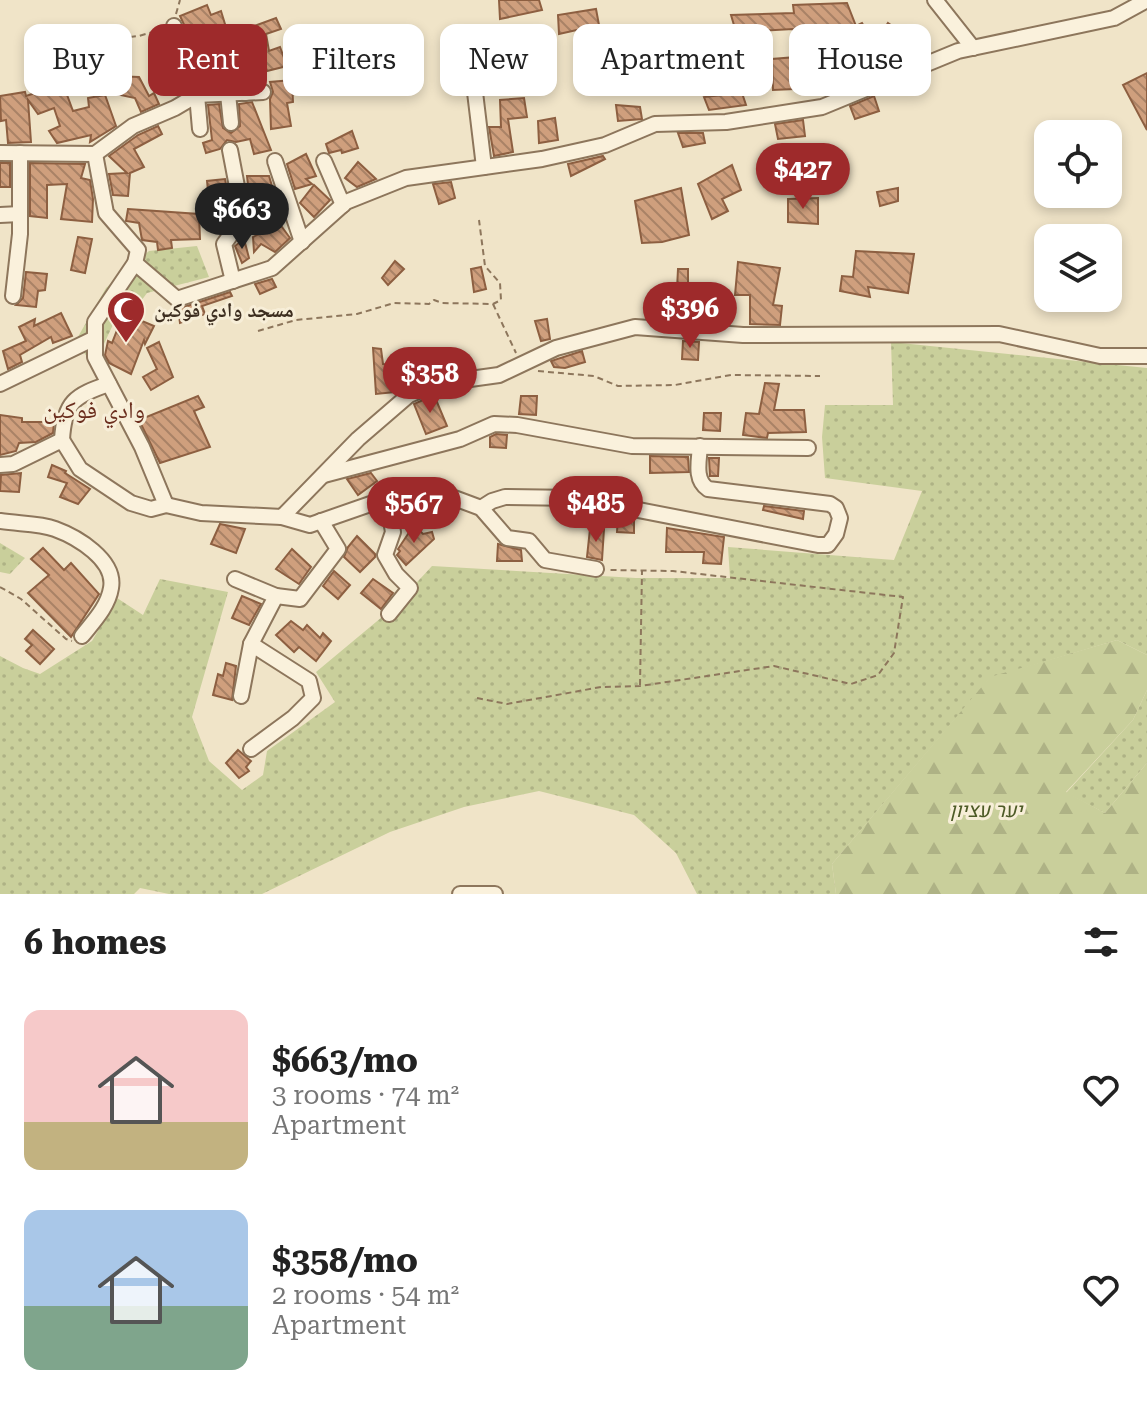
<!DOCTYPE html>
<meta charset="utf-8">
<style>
body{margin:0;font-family:"Roboto Serif","Noto Naskh Arabic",Heebo,serif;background:#f2f2f2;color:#222;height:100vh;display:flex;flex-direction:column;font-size:30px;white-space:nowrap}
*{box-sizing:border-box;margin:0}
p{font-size:26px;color:#767676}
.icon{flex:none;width:44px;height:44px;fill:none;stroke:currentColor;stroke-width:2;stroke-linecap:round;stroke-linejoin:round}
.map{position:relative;height:894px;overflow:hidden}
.details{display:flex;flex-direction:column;background:#fff;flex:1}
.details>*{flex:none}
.banner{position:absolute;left:24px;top:24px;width:1100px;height:72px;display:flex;gap:16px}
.tools{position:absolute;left:1034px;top:120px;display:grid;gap:16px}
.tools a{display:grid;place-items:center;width:88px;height:88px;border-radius:16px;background:#fff;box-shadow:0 4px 12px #0003;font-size:40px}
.price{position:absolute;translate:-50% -68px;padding:0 18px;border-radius:28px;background:#9e2a2b;color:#fff;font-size:26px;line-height:52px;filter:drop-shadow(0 2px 4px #0008)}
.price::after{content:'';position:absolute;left:50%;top:48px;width:24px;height:18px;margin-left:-12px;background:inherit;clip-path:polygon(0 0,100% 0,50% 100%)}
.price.on{background:#222;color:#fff}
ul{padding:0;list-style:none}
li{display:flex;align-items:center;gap:24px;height:200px;padding:0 24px}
li span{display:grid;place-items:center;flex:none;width:224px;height:160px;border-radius:16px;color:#555}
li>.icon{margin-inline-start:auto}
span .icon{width:96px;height:96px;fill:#fffc;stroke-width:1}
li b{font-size:34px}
h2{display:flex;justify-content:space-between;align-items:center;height:96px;padding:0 24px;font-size:34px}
.pill{padding:0 28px;border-radius:16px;background:#fff;box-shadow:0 4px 12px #0003;font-size:28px;line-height:72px}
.pill.on{background:#9e2a2b;color:#fff}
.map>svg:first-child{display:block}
.grass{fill:url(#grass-dots)}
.forest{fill:url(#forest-firs)}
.building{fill:url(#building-back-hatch);stroke:#8d5f41;stroke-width:2}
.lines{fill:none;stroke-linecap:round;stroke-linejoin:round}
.minor-casing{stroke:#8d765c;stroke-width:18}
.path{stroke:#8d765c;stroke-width:2;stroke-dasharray:6 4;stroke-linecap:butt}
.minor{stroke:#faf1dc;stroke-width:14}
.labels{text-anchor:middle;stroke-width:6;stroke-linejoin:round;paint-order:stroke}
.poi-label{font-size:20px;font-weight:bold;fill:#3d2e20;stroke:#f7eed8;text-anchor:start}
.park-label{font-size:20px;font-style:italic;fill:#4d5a26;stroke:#f7eed8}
.quarter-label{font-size:24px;fill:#6b2e1e;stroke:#f7eed8}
</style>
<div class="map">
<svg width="1147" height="894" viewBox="0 0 1147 894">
<defs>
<pattern id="grass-dots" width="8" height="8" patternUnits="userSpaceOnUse" patternTransform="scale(2)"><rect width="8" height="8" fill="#c9cf9b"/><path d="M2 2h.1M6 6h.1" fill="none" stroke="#aeb285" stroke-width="1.8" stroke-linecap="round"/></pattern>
<pattern id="forest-firs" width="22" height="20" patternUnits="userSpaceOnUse" patternTransform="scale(2)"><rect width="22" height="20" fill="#c9cf9b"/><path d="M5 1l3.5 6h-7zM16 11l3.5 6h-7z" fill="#aeb285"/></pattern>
<pattern id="building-back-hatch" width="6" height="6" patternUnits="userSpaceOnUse" patternTransform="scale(2)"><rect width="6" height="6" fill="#cf9f7d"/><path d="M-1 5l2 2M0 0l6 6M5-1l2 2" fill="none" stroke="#a98266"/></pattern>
</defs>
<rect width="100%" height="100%" fill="#f0e4c8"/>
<g class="grass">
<path d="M197 246 209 277 147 293 130 316 119 312 94 365 75 342 106 288 149 251Z"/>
<path d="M891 342 1147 368V655L1117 640 990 678 832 864 836 894H697L676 853 634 815 539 791 464 807 390 832 262 894H169L140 888 134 894H0V656L23 668 40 674 92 641 117 598 143 615 160 579 228 592 192 717 209 761 242 790 263 775 267 751 335 702 316 672 394 607 432 566 636 578H730L728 547 894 560 922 491 825 478 822 437 825 405H893Z"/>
<path d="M0 543 25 558 10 574 0 572Z"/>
<path d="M1147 690V763L1105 813 1066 793 1133 720Z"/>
</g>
<path class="forest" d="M1117 640 1147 655V690L1133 720 1066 792 1105 813 1147 763V894H836L832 864 990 677Z"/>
<g class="building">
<path d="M499 0H539L542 10 500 19Z"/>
<path d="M847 3 856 26 862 23 868 33 810 44 820 83 795 89 773 90 772 59 796 57 793 29 736 32 731 15 794 13 793 5Z"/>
<path d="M207 5 211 15 221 11 228 34 194 46 180 16Z"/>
<path d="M596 9 599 25 559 34 558 15Z"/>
<path d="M276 18 281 29 266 34 269 51 280 47 287 66 267 71 265 65 258 68 252 50 247 52 238 38 243 35 241 31Z"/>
<path d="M888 23 898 30 886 48V53L876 65 867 57 844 79 828 65 868 33 874 44Z"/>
<path d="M515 43 519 60 493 62 488 44Z"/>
<path d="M212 53 222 72 209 80 203 69 199 71 196 62Z"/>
<path d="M665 68 693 70 692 88 665 85Z"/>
<path d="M483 72H496L499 87 485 90Z"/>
<path d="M1147 73V130L1123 85Z"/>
<path d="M110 76 139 77 149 96 154 93 159 104 141 112 135 98 111 93Z"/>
<path d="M292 80 293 102 287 103 291 126 271 129 270 99 273 92 270 82Z"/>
<path d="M63 84 73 111 89 107 88 98 105 95 116 126 90 142 91 135 57 143 49 131 60 126 54 108 38 114 28 100 31 142 8 143 6 120 1 121 0 96 25 92 26 96Z"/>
<path d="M742 93 746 105 709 110 704 97Z"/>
<path d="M874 96 879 111 855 119 850 106Z"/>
<path d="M524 98 527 117 508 119 513 152 494 156 489 127H501L500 100Z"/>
<path d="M252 102 271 150 254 154 250 139 236 142 227 140 220 149 206 153 203 143 212 140 208 105 219 104 223 128 231 133 240 126 239 104Z"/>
<path d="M616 105 640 107 642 119 618 121Z"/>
<path d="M555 118 558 140 539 143 538 121Z"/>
<path d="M803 120 805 136 778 139 775 124Z"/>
<path d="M158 126 162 134 134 149 144 167 130 173 128 196 113 195 109 174 127 173 109 156 138 135Z"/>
<path d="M352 131 358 148 342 153 341 150 329 153 326 144Z"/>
<path d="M678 133H703L705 143 683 147Z"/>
<path d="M306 154 316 176 306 179 312 184 295 189 287 164Z"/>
<path d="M603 156 605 159 571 176 568 164Z"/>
<path d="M358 162 376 179 357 187 345 178Z"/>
<rect x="0" y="163" width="10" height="24"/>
<path d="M30 163 85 164 81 178 90 180 93 199 92 222 61 219 67 184 47 185V218L30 216Z"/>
<path d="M732 165 741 190 722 199 728 211 712 219 698 184Z"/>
<path d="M247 176H269L277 203 250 201Z"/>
<path d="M225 179 232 216 226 224 214 226 207 210 210 209 207 181Z"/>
<path d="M451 182 455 198 439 204 433 184Z"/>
<path d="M314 185 330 200 314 217 300 203Z"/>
<path d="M681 188 689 235 662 242 642 243 635 201Z"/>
<path d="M898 188V201L880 206 877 192Z"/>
<path d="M818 198V224L788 222V199Z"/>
<path d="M128 209 199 214 200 239 171 240 172 248 158 250 157 242 142 240 139 223 126 221Z"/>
<path d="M274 216 290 238 275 252 261 244 254 252 253 237 259 234 255 230Z"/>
<path d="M78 237 92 239 85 273 71 270Z"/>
<path d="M244 239 249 258 242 263 235 246Z"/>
<path d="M856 251 914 254 908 293 868 287 870 297 840 291 842 276 853 277Z"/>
<path d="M395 261 404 269 388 285 382 278Z"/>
<path d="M738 262 780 268 773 305 782 306 780 325 750 324V295H735Z"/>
<path d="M481 267 486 289 474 292 471 269Z"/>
<path d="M678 269H688V290L677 289Z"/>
<path d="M26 272 47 274 45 290 38 291 36 307 16 305 23 298Z"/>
<path d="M272 279 276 287 260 294 255 284Z"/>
<path d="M230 292 232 296 202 306 205 314 180 323 178 309Z"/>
<path d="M61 313 72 336 53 343 51 337 20 355 22 362 8 369 3 351 26 341 19 327 35 319 34 326Z"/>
<path d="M123 313 154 326 145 344 144 340 131 374 109 363 105 355 108 341 112 343 119 325 117 322Z"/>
<path d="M547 319 550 339 541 341 535 321Z"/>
<path d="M683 341 699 342 698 360 682 359Z"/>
<path d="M159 342 173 377 151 390 143 377 157 369 147 348Z"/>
<path d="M373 348 381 349 383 364 399 365 400 380 395 392 376 394Z"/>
<path d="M427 351H446L449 371 429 375Z"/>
<path d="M582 351 585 362 565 368 554 367 551 361Z"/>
<path d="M765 383 779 384 774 410H804L806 432 768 433 767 438 743 435 746 413 759 414Z"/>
<path d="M434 395 447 426 426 434 414 404Z"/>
<path d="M198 396 204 407 194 411 210 447 160 463 139 420Z"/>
<path d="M521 396H537L536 415 519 414Z"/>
<path d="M704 413H721L720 431 703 430Z"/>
<path d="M0 415 22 418V422H54L53 433 36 442 19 443 16 451 0 455Z"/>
<path d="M496 434 507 435 506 448 490 447V437Z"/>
<path d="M650 456 688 457 689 472 650 473Z"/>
<path d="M709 458H719L718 476H710Z"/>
<path d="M52 465 66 471 65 473 90 489 78 504 60 497 67 483 48 477Z"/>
<path d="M21 473 19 492 0 491 1 475Z"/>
<path d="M371 473 377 481 358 495 347 479Z"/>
<path d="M422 497 428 516 408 519 405 503Z"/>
<path d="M764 506 804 511 803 519 763 510Z"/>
<path d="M618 516 634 519V533L617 532Z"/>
<path d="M220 524 245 529 236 553 211 544Z"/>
<path d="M414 525 423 534 432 532 434 539 406 565 397 555 400 551 398 549Z"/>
<path d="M667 528 724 537 721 564 703 563 704 552H666Z"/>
<path d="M590 529H604L602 560 587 557Z"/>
<path d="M357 536 375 554V557L360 572 344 557 348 547Z"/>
<path d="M498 544 521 550 522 561H497Z"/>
<path d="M43 548 64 570 71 563 99 594 71 637 28 593 49 575 31 559Z"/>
<path d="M292 549 311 567 299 584 276 569Z"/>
<path d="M334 571 350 585 338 599 323 586Z"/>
<path d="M373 579 393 593 381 609 361 593Z"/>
<path d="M242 596 261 604 249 625 232 618Z"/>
<path d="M291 621 303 630 307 625 320 638 323 633 331 641 316 661 299 647 294 652 276 635Z"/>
<path d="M33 630 54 649 40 664 26 651 32 645 25 639Z"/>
<path d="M226 663 236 666 232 700 213 695 218 674 223 676Z"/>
<path d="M238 750 251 761 246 767 249 771 239 778 226 763Z"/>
</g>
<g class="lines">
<defs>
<g id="minor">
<path d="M935 0 973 48"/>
<path d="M174 26 197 95 200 129"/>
<path d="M471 59 484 167"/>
<path d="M238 68 245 93"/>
<path d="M228 94 231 123"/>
<path d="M230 150 243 218 224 244 233 281"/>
<path d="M0 153 95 154"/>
<path d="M95 154 133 126 175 108 197 95 263 92"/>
<path d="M275 161 302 242"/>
<path d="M324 161 343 205"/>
<path d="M0 215 20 214"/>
<path d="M135 263 177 299 272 268 346 202 406 178 542 159 605 145 655 124 726 122 822 107 958 51 1114 18 1147 0"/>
<path d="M13 296 20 234V153"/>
<path d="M0 384 95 338"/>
<path d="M62 440C64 402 75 395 109 384"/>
<path d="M0 465 13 464 62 440 80 469 131 503 151 509 166 505 142 447 95 357V322L135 263 138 250 106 213 95 154"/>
<path d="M324 475 460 439 494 424 517 425 632 446 808 448"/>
<path d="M387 497 393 532 385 555 396 574 410 588 389 614"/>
<path d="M166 505 201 513 282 517 358 439 409 395 434 384 499 375 556 348 635 327 743 335 999 334 1100 356H1147"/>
<path d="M481 508 492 501 505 497 577 498 818 545H828L836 534 840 518 836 508 830 504 708 489C694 480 699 461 700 446"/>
<path d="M282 517 310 525 422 486 481 508 507 538 529 541 545 560 596 569"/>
<path d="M0 521C18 524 39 523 55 529 77 537 116 560 111 588 108 607 93 622 82 636"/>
<path d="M235 579 276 596 300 599 338 549 321 521"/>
<path d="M241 696 251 644 276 596"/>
<path d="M251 749 293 718 313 698 309 681 251 644"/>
<path d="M460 894H495"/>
</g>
</defs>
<use href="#minor" class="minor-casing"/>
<g class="path">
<path d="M176 14 180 0"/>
<path d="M110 39 139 36 163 29"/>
<path d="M493 304 516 353"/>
<path d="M258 331 296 320 357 314 394 303 429 304 434 300 442 303 493 304 501 300 500 283 485 266 479 220"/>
<path d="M538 371 594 376 618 386 675 385 731 375 820 376"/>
<path d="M0 587 21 599 66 639 72 641"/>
<path d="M640 685 642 571"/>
<path d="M477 698 507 704 601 687 640 686 774 666 851 684 878 675 894 653 903 597 673 571 609 570"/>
</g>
<use href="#minor" class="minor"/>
</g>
<defs>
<symbol id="mosque-pin" viewBox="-11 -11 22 30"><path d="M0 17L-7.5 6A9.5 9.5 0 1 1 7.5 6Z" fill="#9e2a2b" stroke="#f7eed8"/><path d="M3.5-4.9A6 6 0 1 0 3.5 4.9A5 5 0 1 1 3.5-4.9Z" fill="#fff"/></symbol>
</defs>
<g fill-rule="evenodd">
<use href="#mosque-pin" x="104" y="288" width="44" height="60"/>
</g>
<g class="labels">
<g class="poi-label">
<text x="154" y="317">مسجد وادي فوكين</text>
</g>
<g class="park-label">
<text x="986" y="817">יער עציון</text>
</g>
<g class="quarter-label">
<text x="94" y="418">وادي فوكين</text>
</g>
</g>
</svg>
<div class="tools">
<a><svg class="icon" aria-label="locate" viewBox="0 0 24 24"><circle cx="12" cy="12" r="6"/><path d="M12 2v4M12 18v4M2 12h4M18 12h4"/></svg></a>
<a><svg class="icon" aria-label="layers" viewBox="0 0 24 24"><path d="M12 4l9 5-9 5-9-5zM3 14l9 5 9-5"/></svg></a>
</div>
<b class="price" style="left:803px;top:211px">$427</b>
<b class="price on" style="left:242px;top:251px">$663</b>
<b class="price" style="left:690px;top:350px">$396</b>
<b class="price" style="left:430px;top:415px">$358</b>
<b class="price" style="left:596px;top:544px">$485</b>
<b class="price" style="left:414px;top:545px">$567</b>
<div class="banner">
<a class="pill">Buy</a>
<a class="pill on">Rent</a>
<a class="pill">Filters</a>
<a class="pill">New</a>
<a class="pill">Apartment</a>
<a class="pill">House</a>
</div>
</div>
<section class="details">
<h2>6 homes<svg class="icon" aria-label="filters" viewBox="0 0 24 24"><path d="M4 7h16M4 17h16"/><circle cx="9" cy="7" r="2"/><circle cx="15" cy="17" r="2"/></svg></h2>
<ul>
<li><span style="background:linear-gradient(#f6c9c9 70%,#c2b280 0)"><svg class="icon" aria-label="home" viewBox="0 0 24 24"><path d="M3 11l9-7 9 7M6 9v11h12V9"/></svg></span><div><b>$663/mo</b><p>3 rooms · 74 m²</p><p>Apartment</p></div><svg class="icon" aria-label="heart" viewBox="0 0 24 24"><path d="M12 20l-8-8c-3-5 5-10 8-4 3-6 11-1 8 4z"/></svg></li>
<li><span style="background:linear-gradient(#a9c7e8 60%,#7fa58c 0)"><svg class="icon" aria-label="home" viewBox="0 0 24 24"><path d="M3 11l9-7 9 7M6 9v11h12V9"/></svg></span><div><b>$358/mo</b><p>2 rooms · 54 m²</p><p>Apartment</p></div><svg class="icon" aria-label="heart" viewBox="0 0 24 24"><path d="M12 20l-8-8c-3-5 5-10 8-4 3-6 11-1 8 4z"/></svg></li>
</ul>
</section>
